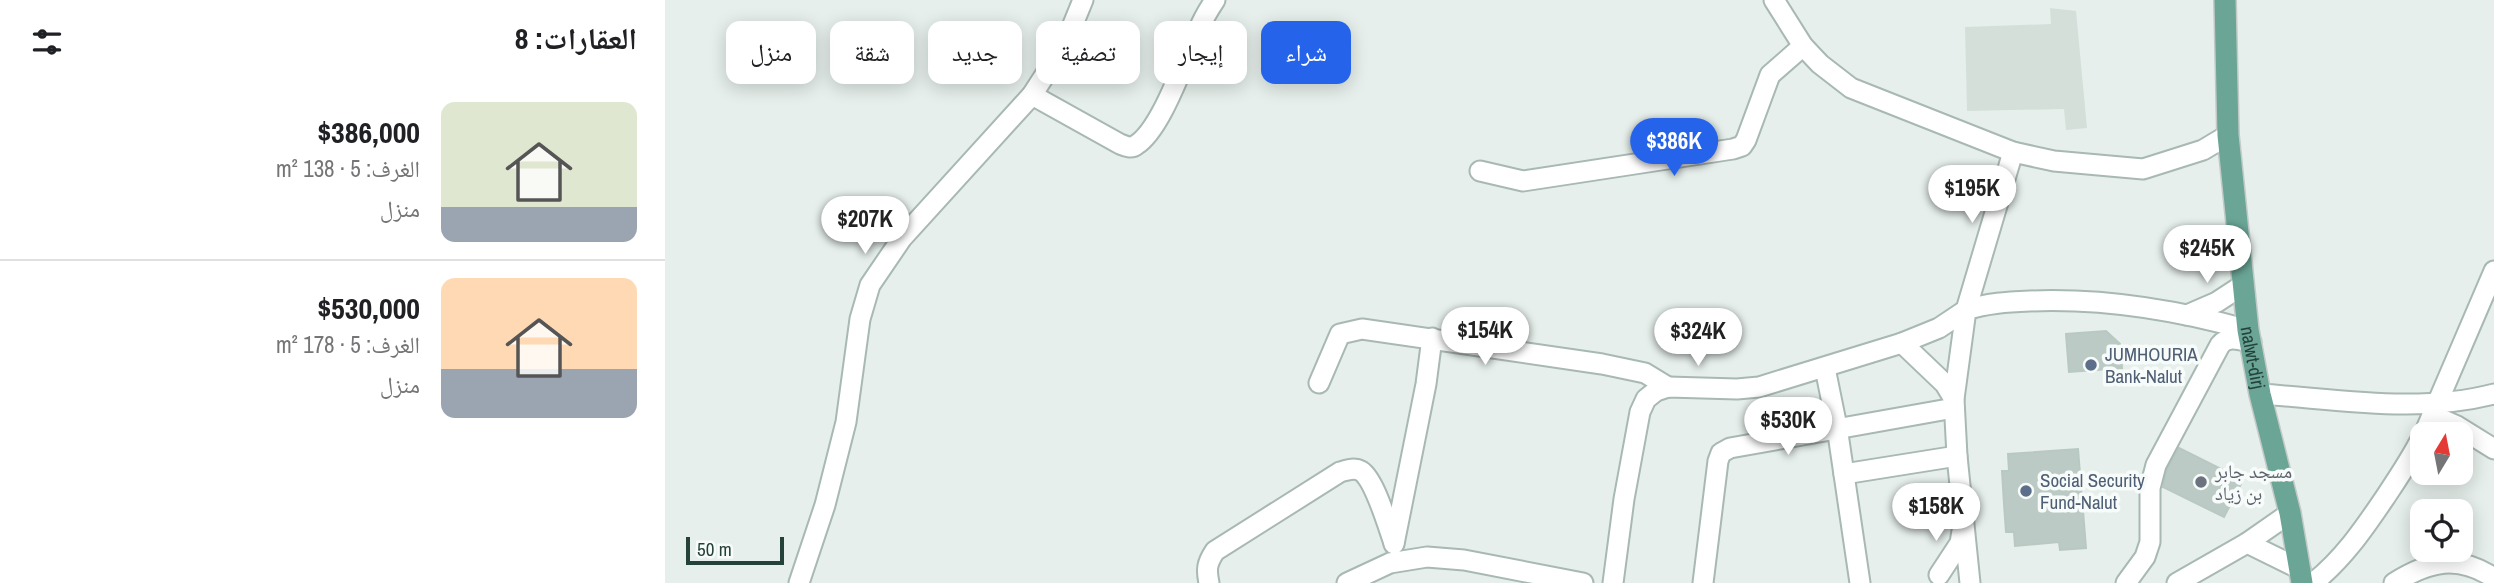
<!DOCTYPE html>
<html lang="ar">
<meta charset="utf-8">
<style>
body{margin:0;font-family:"Archivo Narrow","Noto Naskh Arabic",sans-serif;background:#f2f2f2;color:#202124;direction:rtl;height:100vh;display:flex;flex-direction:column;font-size:26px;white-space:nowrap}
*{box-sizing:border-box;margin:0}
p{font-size:23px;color:#757577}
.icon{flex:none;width:38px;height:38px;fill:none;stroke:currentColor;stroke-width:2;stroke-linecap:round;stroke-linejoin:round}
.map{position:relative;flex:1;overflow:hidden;direction:ltr}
.sheet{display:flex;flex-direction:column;background:#fff;width:665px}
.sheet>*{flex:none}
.hud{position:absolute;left:21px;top:21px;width:665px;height:63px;direction:rtl;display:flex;gap:14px}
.needle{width:46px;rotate:10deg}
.tools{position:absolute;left:1745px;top:422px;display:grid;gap:14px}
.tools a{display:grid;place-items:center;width:63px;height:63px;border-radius:14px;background:#fff;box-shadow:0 4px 18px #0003;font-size:35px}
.scale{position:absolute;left:21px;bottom:18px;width:98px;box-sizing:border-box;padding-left:7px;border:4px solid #24423a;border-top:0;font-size:19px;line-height:24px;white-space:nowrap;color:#24423a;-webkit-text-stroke:5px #f7fbf9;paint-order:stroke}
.price{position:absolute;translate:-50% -60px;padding:0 16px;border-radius:24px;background:#fff;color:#222;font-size:23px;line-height:46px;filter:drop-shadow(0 2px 4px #0008)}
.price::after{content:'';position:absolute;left:50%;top:42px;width:21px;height:16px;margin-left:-10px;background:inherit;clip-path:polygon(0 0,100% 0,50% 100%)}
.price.on{background:#2563eb;color:#fff}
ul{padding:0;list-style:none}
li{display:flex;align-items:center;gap:21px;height:175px;padding:0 28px}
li+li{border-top:2px solid #e0e0e0}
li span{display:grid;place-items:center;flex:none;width:196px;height:140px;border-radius:14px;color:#555}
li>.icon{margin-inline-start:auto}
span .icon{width:84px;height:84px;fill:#fffc;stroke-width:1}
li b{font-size:30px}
h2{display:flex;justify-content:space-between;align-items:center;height:84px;padding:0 28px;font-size:30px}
.pill{padding:0 24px;border-radius:14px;background:#fff;box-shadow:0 4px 18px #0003;font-size:24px;line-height:63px}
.pill.on{background:#2563eb;color:#fff}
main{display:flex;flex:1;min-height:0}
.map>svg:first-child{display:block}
.built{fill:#d4dfda}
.building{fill:#bbcac4;stroke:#b8c9c2;stroke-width:2}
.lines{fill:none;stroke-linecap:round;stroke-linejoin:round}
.minor-casing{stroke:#a8b8b2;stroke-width:23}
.major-casing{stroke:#c2cac8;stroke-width:24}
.minor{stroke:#fff;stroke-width:19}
.major{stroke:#6aa596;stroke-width:21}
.service-dot{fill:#5c6f8a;stroke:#f7fbf9;stroke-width:2.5}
.worship-dot{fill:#6b7280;stroke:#f7fbf9;stroke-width:2.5}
.labels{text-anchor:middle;stroke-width:7;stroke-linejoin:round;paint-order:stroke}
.service-label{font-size:19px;fill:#4e5e75;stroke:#f7fbf9;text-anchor:start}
.street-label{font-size:19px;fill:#24423a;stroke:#f7fbf9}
.worship-label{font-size:19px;fill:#5b616d;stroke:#f7fbf9;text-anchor:start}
</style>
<main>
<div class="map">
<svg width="1829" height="583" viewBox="0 0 1829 583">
<rect width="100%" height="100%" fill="#e6efeb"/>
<path class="built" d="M1385 8 1411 11 1422 128 1401 130 1399 109 1302 111 1300 27 1386 24Z"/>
<g class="building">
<path d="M1441 331 1455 344 1457 368 1404 372 1401 334Z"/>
<path d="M1514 448 1578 480 1559 517 1498 487 1502 469Z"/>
<path d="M1413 449 1421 548 1395 550 1394 542 1350 546 1349 532H1341L1339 504 1337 471H1344L1343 454Z"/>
</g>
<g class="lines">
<defs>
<g id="minor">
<path d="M1109 0 1138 46 1155 64 1186 88 1348 152 1389 161 1478 169 1538 150 1563 135"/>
<path d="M367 95 455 144C460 146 466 149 471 145 497 129 520 57 534 29 538 19 544 9 550 0"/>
<path d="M815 171 858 181 1068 149 1077 146 1081 140 1105 75 1138 46"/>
<path d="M1522 315 1552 302 1578 285"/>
<path d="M1237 343 1280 384 1289 399"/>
<path d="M1160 368 1172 427 1195 583"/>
<path d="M654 383 675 334 697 329 937 364 980 373 1003 387"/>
<path d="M1595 394C1672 399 1753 414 1829 394"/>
<path d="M1767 415 1792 426 1829 449"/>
<path d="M1759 434 1829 271"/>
<path d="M1179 474 1292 456"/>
<path d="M1582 543 1635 569"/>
<path d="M729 544 761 384 767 338"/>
<path d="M1274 575 1295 543 1297 531"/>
<path d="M134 583 160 505 181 422 195 319 205 285 237 238 367 95 400 44 418 0"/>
<path d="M544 583C541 569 542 563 550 551L675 472C682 470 689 467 696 471 710 480 723 527 729 543"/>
<path d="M682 583 725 563 762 557 799 560 918 583"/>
<path d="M948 583 959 499 975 412 981 399 991 391 1003 387 1072 389 1094 387 1237 343 1274 328 1301 310 1348 152"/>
<path d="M1038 583 1053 461 1056 453 1065 448 1289 408"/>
<path d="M1305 583 1292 456 1289 399 1301 310C1322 303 1343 302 1365 301 1440 298 1512 310 1583 330"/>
<path d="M1461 583 1480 557 1485 542V488L1491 465 1555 345C1563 335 1575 340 1586 342"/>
<path d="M1512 583 1582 543 1625 513"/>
<path d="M1648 583C1678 559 1698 530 1719 499 1733 478 1746 459 1757 437"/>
<path d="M1729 583C1764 561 1793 554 1829 578"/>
</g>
<g id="major">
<path id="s1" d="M1560 0 1563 135 1583 330 1595 394 1625 513 1637 583"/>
</g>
</defs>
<use href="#minor" class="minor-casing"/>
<use href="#major" class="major-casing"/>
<use href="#minor" class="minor"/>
<use href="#major" class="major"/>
</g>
<g class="service-dot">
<circle cx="1426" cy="365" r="7"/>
<circle cx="1361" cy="491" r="7"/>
</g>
<circle class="worship-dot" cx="1536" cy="482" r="7"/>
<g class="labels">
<g class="service-label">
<text x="1440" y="361">JUMHOURIA<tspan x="1440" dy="22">Bank-Nalut</tspan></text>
<text x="1375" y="487">Social Security<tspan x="1375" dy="22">Fund-Nalut</tspan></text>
</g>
<g class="street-label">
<text dy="7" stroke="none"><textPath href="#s1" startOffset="359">nalwt-dirj</textPath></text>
</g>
<g class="worship-label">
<text x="1550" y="478">مسجد جابر<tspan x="1550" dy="22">بن زياد</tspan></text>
</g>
</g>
</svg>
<div class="tools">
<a><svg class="needle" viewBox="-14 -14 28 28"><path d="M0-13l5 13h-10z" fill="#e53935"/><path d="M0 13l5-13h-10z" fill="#757577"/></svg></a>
<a><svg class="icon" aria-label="locate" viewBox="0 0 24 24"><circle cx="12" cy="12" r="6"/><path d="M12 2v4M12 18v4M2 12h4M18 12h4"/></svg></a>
</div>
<div class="scale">50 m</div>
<b class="price on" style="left:1009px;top:178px">$386K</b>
<b class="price" style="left:1307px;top:225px">$195K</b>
<b class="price" style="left:200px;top:256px">$207K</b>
<b class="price" style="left:1542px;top:285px">$245K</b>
<b class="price" style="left:820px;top:367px">$154K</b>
<b class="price" style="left:1033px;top:368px">$324K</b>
<b class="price" style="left:1123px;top:457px">$530K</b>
<b class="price" style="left:1271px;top:543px">$158K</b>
<div class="hud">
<a class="pill on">شراء</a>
<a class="pill">إيجار</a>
<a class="pill">تصفية</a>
<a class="pill">جديد</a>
<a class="pill">شقة</a>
<a class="pill">منزل</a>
</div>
</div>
<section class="sheet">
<h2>العقارات: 8<svg class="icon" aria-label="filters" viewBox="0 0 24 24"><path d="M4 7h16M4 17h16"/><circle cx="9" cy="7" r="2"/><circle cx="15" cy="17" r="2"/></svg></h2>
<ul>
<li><span style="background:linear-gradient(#dfe7d0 75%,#9aa5b1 0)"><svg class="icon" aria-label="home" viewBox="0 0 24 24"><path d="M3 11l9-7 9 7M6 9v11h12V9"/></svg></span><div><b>$386,000</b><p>الغرف: 5 · 138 m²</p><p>منزل</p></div></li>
<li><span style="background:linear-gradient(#ffd9b3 65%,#9aa5b1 0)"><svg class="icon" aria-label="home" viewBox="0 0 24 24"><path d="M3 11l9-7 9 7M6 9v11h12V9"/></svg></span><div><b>$530,000</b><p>الغرف: 5 · 178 m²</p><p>منزل</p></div></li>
</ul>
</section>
</main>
